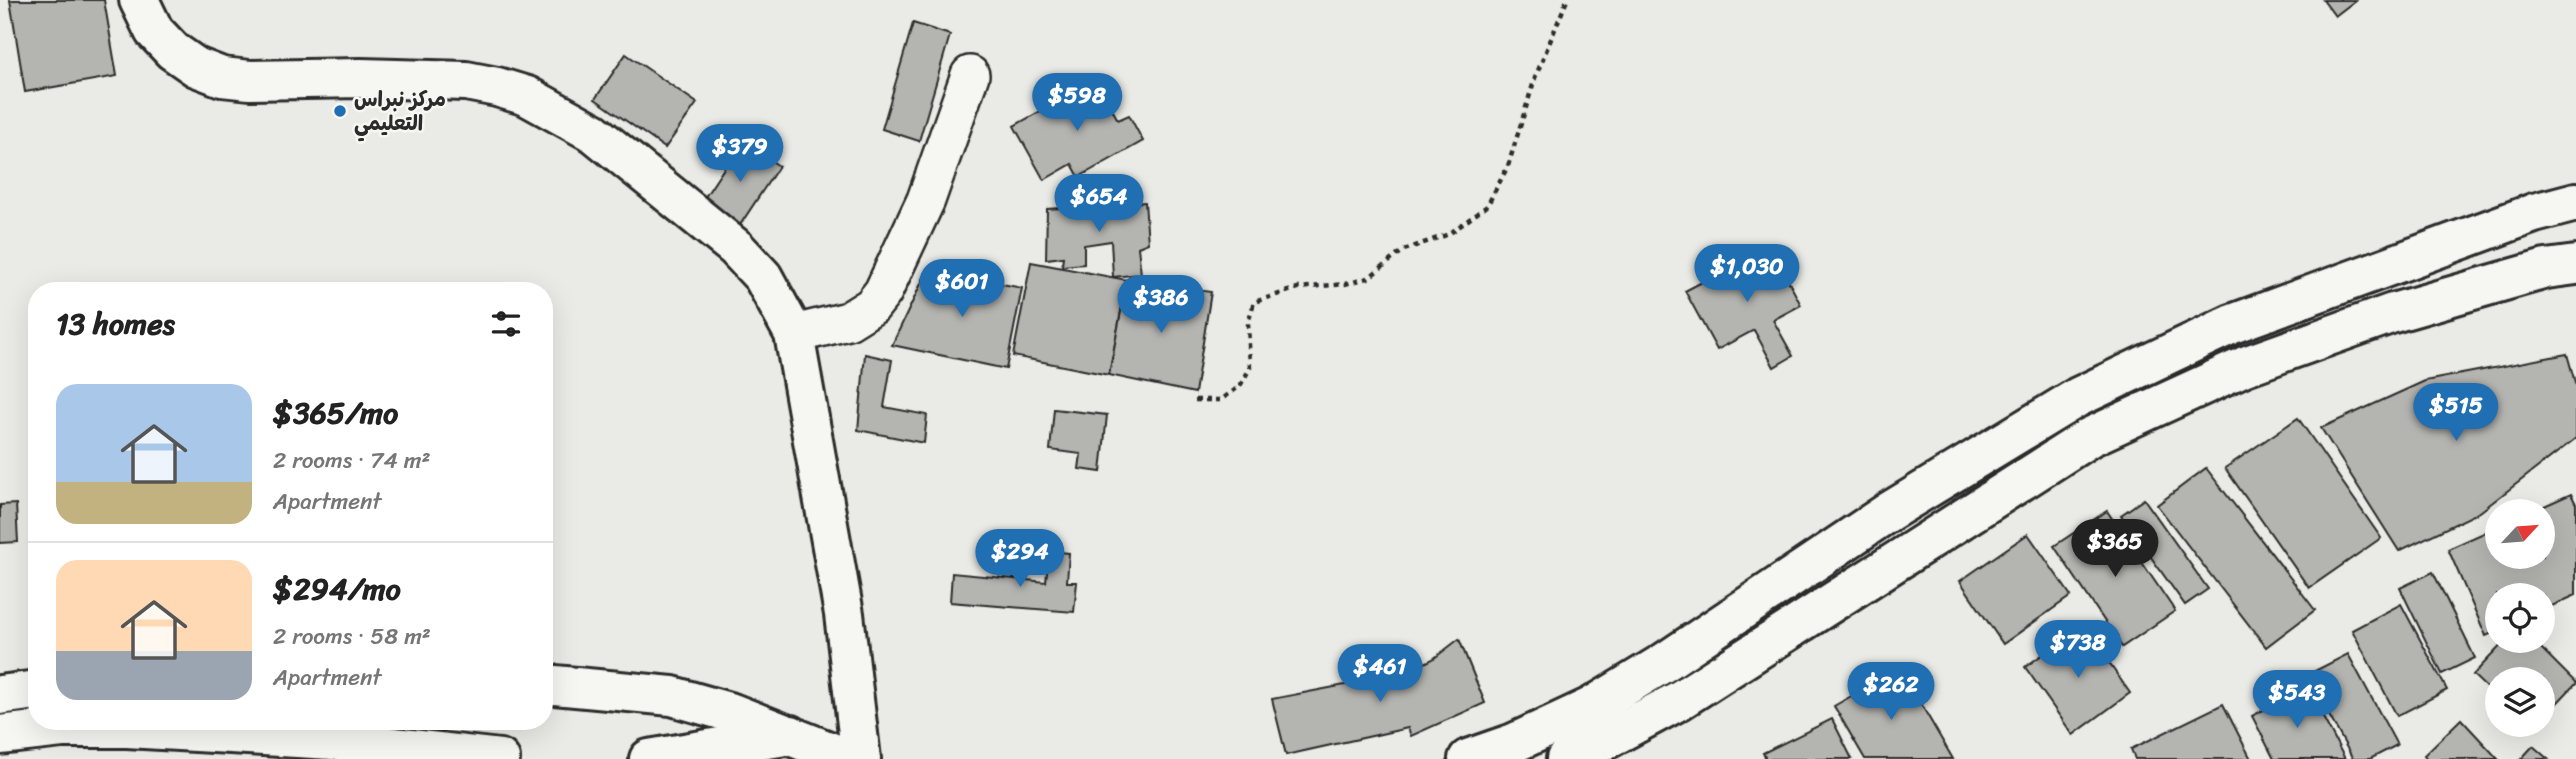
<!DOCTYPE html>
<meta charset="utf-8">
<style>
body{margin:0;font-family:Sriracha,"Playpen Sans Arabic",sans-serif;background:#f2f2f2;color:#222;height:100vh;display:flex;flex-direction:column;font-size:26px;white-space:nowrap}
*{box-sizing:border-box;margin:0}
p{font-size:23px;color:#767676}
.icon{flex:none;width:38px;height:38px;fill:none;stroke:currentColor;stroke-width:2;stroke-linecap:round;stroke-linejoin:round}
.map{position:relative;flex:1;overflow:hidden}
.details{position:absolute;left:28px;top:282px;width:525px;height:448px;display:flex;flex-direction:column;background:#fff;border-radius:28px;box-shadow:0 7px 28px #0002}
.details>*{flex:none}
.needle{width:46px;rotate:64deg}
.buttons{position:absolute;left:2485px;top:499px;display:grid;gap:14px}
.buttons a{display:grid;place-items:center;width:70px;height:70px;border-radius:50%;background:#fff;box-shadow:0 7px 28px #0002;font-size:35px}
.price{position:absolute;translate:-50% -60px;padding:0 16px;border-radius:24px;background:#1f6fb2;color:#fff;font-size:23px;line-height:46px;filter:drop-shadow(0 2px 4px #0008)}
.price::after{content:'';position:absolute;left:50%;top:42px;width:21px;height:16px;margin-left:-10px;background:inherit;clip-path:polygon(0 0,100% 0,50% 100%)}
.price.active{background:#222;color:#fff}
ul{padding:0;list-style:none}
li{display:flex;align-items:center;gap:21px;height:175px;padding:0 28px}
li+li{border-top:2px solid #e0e0e0}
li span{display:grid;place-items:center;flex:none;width:196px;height:140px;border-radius:21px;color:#555}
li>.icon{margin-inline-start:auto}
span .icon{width:84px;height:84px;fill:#fffc;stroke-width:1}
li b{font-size:30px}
h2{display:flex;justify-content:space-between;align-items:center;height:84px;padding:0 28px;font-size:30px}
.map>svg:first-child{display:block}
.building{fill:#b4b4b1;stroke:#2b2b2b;stroke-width:2}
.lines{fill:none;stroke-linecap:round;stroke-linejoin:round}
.street-casing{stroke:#2b2b2b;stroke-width:42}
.secondary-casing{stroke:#2b2b2b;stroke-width:44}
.primary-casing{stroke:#2b2b2b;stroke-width:44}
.path{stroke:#2b2b2b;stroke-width:4.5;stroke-dasharray:5 5;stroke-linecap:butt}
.street{stroke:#f6f6f2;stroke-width:37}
.secondary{stroke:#f6f6f2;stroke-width:38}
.primary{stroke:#f6f6f2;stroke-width:38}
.poi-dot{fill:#1f6fb2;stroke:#f6f6f2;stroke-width:2.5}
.labels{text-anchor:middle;stroke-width:5;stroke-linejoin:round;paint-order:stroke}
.poi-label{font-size:21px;font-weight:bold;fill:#2b2b2b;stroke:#f6f6f2;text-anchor:start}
</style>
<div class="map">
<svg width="2576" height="759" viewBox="0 0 2576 759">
<rect width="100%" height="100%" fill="#eaeae6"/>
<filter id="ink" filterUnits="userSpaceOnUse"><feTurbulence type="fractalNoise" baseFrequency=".0143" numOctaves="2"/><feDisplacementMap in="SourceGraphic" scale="14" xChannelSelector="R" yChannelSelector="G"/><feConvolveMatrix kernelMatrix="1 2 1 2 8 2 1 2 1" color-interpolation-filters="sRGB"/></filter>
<g filter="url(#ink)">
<g class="building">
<path d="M10 0H104L117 76 25 92Z"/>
<path d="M2323 0H2356L2335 16Z"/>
<path d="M913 23 950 35 919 141 882 129Z"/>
<path d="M626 54 697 103 665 148 595 99Z"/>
<path d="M1096 80 1118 120 1129 115 1143 141 1079 177 1072 164 1044 180 1014 126Z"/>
<path d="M742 141 779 166 738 228 701 203Z"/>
<path d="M1145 202 1148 243 1138 247 1141 274 1113 277 1111 241 1084 245V264L1062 266 1063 257 1046 259 1047 209Z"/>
<path d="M1770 246 1801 305 1773 320 1793 356 1774 367 1754 330 1717 350 1685 291Z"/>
<path d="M1031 262 1127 280 1109 375 1013 356Z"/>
<path d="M928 269 1022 288 1006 369 892 345Z"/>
<path d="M1127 280 1211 292 1195 393 1109 375Z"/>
<path d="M865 354 892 360 884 407 927 415 924 443 858 430Z"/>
<path d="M2567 354 2576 386V438L2480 512 2399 551 2321 428 2425 381Z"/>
<path d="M1054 409 1107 415 1101 472 1079 469 1081 454 1050 450Z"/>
<path d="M2298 418 2381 538 2309 588 2225 468Z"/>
<path d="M2206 468 2315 610 2266 647 2157 505Z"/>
<path d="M2571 494 2576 504V595L2543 610V595H2497V631L2486 636 2448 549 2497 527V556H2543V511H2533Z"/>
<path d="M2144 499 2208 589 2185 605 2121 515Z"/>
<path d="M16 504 18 542 0 543V505Z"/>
<path d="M2107 511 2175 611 2122 647 2054 546Z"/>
<path d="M2028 534 2071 596 2003 644 1960 581Z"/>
<path d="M1049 551 1069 553 1067 582H1077L1074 612 950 602 952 573 1046 582Z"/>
<path d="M2433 572 2475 658 2442 674 2400 588Z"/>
<path d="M2401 604 2447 690 2397 716 2352 630Z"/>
<path d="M2083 626 2130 693 2073 735 2025 667Z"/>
<path d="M1459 639 1485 703 1411 736 1408 728 1286 755 1272 699 1402 674 1433 659Z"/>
<path d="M2506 640H2533L2576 683 2543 718V679H2497V698L2473 675Z"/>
<path d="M2348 654 2397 745 2370 759H2353L2307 675Z"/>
<path d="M1900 668 1953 759H1865L1834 706Z"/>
<path d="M2307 687 2345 759H2274L2252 716Z"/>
<path d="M2223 704 2251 759H2135L2131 749Z"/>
<path d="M1832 719 1852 759H1766L1763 753Z"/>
<path d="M2461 719 2498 759H2427L2424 755Z"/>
<path d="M2533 746 2548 759H2521Z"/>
</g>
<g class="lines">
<defs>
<path id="street" d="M794 334 848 321 872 306 883 292 926 200 970 75"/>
<g id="secondary">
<path d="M139 0 154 31 173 51 196 67 222 77 250 80 361 78 466 81 497 87 527 96 594 133 736 248 763 277 794 334 844 614 861 759"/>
<path d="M649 759 791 735"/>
</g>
<g id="primary">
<path d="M544 684 672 696 732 713 849 759"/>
<path d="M0 695 37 690"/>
<path d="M0 735 62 728H127L331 740 500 759"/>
<path d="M1468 759 1514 743 1591 707 1665 662 1890 511 2078 397 2232 324 2534 213 2576 202"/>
<path d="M1566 759 1585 751 1680 700 2090 437 2245 366 2393 313 2546 269 2576 265"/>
</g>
</defs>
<use href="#street" class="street-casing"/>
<use href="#secondary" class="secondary-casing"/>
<use href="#primary" class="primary-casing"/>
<path class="path" d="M1195 400H1221L1240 386 1250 368 1248 323 1254 302 1298 288 1345 284 1368 278 1404 250 1449 234 1487 206 1508 166 1535 78 1567 0"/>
<use href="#street" class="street"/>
<use href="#secondary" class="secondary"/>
<use href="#primary" class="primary"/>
</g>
</g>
<circle class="poi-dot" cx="340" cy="111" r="7"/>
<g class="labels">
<g class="poi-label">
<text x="354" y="106">مركز نبراس<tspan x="354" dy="24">التعليمي</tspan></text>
</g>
</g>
</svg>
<div class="buttons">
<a><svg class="needle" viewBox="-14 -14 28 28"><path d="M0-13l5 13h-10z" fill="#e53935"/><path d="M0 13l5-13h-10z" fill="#767676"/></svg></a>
<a><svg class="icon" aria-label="locate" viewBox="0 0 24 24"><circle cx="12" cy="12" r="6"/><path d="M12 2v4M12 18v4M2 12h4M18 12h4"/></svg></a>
<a><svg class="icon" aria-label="layers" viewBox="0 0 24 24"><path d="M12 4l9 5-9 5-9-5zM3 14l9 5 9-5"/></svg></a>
</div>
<b class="price" style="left:1077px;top:133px">$598</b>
<b class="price" style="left:740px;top:184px">$379</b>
<b class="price" style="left:1099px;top:234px">$654</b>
<b class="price" style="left:1747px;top:304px">$1,030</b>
<b class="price" style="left:962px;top:319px">$601</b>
<b class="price" style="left:1161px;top:335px">$386</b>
<b class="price" style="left:2456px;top:443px">$515</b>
<b class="price active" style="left:2115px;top:579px">$365</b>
<b class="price" style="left:1020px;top:589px">$294</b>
<b class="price" style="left:2078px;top:680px">$738</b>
<b class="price" style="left:1380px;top:704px">$461</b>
<b class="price" style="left:1891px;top:722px">$262</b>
<b class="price" style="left:2297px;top:730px">$543</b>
<section class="details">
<h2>13 homes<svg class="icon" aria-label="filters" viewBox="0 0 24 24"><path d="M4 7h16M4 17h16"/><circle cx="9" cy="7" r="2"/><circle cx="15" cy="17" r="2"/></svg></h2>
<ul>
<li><span style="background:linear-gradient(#a9c7e8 70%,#c2b280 0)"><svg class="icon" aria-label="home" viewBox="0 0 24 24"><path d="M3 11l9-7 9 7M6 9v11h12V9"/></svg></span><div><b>$365/mo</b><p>2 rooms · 74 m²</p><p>Apartment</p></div></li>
<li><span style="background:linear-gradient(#ffd9b3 65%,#9aa5b1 0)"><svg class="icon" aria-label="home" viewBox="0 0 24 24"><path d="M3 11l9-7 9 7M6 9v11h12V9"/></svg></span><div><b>$294/mo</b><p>2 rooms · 58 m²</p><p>Apartment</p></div></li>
</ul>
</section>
</div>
